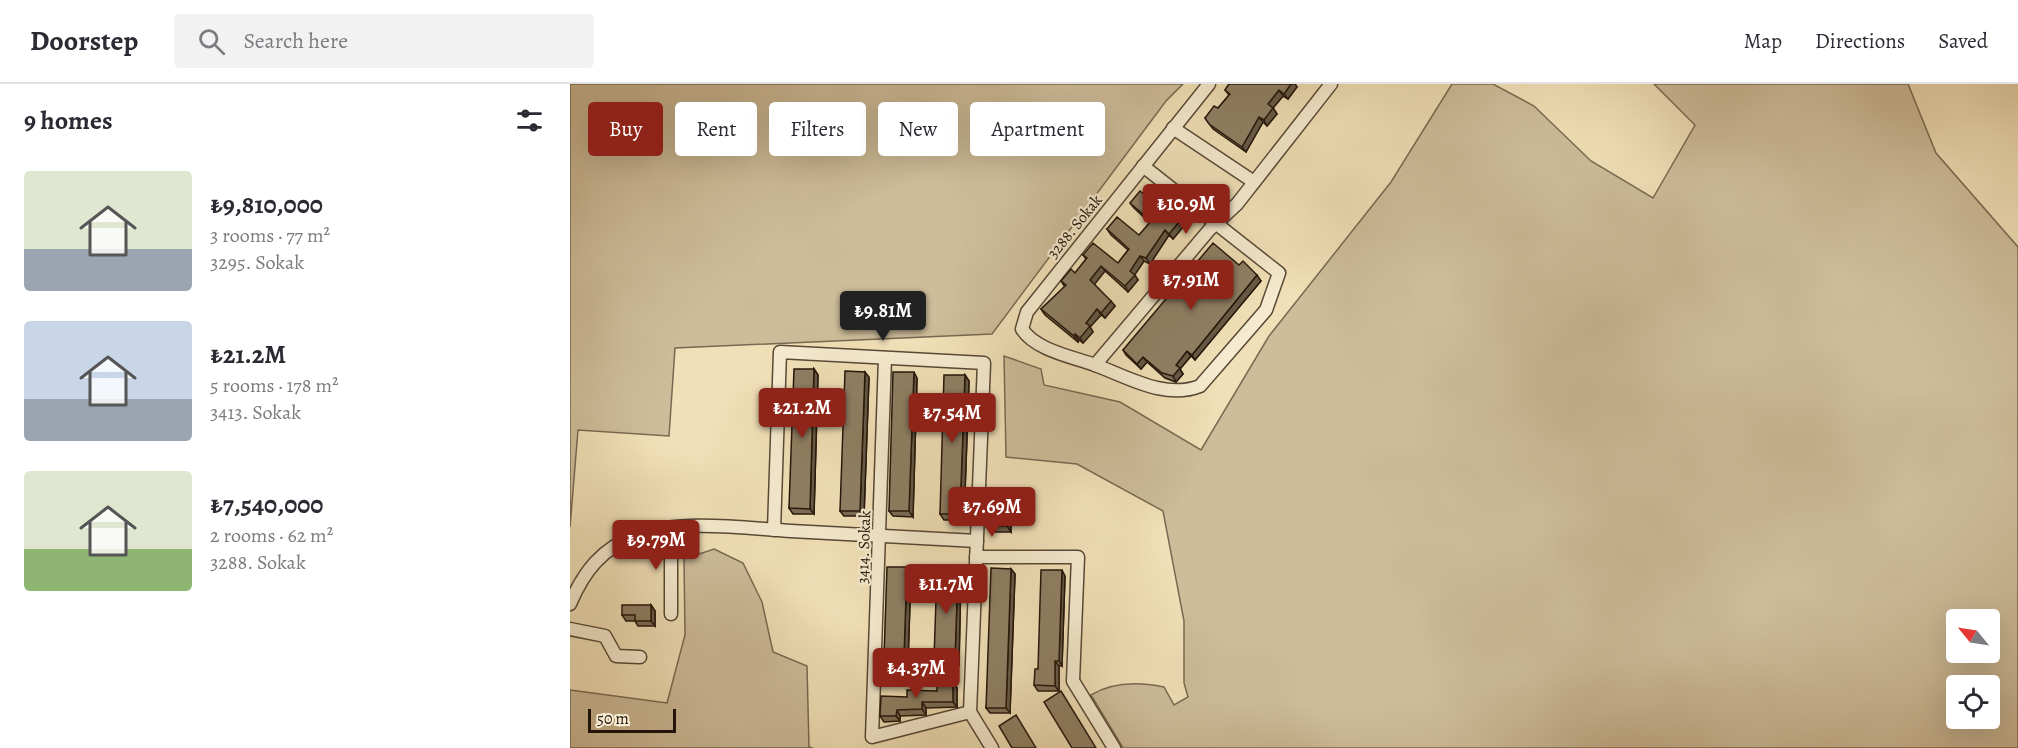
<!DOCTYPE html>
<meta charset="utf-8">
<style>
body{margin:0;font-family:Alegreya,serif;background:#f2f2f3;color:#2b2b33;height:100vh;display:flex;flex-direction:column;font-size:22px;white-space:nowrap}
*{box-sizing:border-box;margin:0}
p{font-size:20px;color:#7c7c81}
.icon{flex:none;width:33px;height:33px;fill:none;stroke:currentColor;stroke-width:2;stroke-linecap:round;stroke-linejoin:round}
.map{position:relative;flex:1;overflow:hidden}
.side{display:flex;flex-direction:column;background:#fff;width:570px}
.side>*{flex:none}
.guide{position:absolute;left:18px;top:18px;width:570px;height:54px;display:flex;gap:12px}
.needle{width:39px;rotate:300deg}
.tools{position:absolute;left:1376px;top:525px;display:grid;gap:12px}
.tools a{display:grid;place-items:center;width:54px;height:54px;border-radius:6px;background:#fff;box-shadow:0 6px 24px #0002;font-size:30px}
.scale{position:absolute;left:18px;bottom:15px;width:88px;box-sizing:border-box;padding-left:6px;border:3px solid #24150a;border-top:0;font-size:16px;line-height:21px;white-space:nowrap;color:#24150a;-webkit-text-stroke:4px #f6ebd0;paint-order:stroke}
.price{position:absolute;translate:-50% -51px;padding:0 14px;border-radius:6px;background:#8f2418;color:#fff;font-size:20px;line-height:39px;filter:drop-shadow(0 2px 3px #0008)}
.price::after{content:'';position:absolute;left:50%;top:36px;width:18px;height:14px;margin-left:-9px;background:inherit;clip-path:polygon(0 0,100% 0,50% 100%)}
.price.on{background:#222;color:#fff}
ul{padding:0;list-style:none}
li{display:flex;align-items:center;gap:18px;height:150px;padding:0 24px}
li span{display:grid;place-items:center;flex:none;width:168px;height:120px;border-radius:6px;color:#555}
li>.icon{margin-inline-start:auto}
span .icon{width:72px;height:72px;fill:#fffc;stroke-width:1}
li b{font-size:26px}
h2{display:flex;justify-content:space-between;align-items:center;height:72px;padding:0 24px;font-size:26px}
.chip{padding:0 21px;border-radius:6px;background:#fff;box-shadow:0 6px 24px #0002;font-size:21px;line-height:54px}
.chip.on{background:#8f2418;color:#fff}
header{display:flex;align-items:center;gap:36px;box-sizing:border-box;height:84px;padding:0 30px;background:#fff;border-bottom:2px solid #e1e1e2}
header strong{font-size:28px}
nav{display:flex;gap:33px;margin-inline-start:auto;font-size:21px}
.search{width:420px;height:54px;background:#f2f2f3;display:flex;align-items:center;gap:15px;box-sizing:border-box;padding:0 21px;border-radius:6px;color:#7c7c81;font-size:22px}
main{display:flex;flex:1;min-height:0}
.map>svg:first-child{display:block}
.green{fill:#cebd9a;stroke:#796952;stroke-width:1.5;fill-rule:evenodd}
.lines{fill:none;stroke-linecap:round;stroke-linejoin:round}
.minor-casing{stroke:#574835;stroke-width:15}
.minor{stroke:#f6ebd0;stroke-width:12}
.wall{fill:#7b6d56;stroke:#24150a;stroke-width:1.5}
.shaded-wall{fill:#645946;stroke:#24150a;stroke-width:1.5}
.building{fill:#8f7f64;stroke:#24150a;stroke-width:1.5}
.labels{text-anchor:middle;stroke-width:4.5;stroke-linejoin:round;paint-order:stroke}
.street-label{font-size:16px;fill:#24150a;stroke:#f6ebd0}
</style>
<header>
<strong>Doorstep</strong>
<div class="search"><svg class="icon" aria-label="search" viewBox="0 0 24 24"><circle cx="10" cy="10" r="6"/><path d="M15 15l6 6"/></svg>Search here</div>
<nav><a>Map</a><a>Directions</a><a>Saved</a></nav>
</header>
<main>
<section class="side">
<h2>9 homes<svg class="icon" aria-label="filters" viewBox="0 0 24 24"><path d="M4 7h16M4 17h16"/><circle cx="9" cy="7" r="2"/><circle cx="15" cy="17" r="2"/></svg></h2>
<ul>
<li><span style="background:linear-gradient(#dfe7d0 65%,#9aa5b1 0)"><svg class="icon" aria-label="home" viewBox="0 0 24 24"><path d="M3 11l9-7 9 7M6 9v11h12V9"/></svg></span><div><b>₺9,810,000</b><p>3 rooms · 77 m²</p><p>3295. Sokak</p></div></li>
<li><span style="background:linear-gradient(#c9d6e8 65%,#9aa5b1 0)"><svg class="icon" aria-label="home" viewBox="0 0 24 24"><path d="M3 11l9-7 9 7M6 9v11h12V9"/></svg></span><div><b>₺21.2M</b><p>5 rooms · 178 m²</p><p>3413. Sokak</p></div></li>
<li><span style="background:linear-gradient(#dfe7d0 65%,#8fb573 0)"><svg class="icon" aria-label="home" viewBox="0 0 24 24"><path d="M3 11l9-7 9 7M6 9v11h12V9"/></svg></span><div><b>₺7,540,000</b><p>2 rooms · 62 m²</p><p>3288. Sokak</p></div></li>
</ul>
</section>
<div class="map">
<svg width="1448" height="664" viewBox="0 0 1448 664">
<rect width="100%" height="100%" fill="#f1e0b7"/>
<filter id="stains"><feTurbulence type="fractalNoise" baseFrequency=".00333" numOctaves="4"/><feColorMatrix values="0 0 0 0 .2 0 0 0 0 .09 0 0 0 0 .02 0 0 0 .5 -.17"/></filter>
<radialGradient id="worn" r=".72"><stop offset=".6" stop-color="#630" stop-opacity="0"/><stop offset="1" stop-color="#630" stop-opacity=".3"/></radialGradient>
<g class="green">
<path d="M0 0H613L596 17 422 250 105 264 99 352 8 346 0 443Z"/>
<path d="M882 0H923L964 22 1021 77 1083 114 1125 41 1084 0H1338L1366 69 1448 163V664H553L521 611C542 598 570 598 594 603L604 621 618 613 614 599V537L593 427 507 380 436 373 434 272 471 285 474 301 550 318 631 366 699 252 821 98ZM1386 536H1419V568H1386ZM1386 602H1419V634H1386Z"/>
<path d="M144 465 173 479 192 518 203 568 237 582 239 663 243 664H0V606L97 619 115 551 114 475Z"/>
</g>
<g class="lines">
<defs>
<g id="minor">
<path d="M639 0 457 228 452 245C465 266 503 273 525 281L640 145 667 120 761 0"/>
<path d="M603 44 684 98"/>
<path d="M315 274 302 653 400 628"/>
<path d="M525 281C558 293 595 316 630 302L696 226 709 189 573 82"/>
<path d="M204 446 210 268 414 279 400 628"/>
<path d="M406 473H508L503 597 544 664"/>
<path d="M0 520C14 487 32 464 67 451 110 435 175 444 221 447 283 450 345 454 407 457"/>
<path d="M101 530V444"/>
<path d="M0 545 35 552 46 572 70 573"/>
<path d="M400 628 422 664"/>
</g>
</defs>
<use href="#minor" class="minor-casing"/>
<use href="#minor" class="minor"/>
</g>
<g class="wall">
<path d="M659 0H725L727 3 718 15 713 12 703 24 707 30 697 42 693 38 676 68 643 45 635 34 648 24 659 11 655 6Z"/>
<path d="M560 119 613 143 603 155 599 151 580 180 574 177 564 191 568 196 558 208 535 187 524 200 545 222 535 234 531 231 520 243 523 248 513 259 509 256 508 258 475 231 471 225 495 203 491 197 505 189 516 175 513 171 548 179 558 166 541 151 537 145 569 151 580 139 564 124Z"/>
<path d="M669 181 691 197 625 276 621 272 610 285 613 290 606 298 595 294 577 278 571 285 556 271 553 266Z"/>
<path d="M244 285 248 291 244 430H223L219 424Z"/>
<path d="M395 291 399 297 394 436H374L370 430Z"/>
<path d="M299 293 294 432H274L270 427Z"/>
<path d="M347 294 343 433 323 432 319 427Z"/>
<path d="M437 422 441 427V448H420L416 442 421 433Z"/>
<path d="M441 485 445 490 440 629H420L416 624Z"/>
<path d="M341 489 338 578H318L314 573Z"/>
<path d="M391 491 389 581H368L364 575Z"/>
<path d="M495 492 492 582H489V607H468L464 601 468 585Z"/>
<path d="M81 521 85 527V542H68L65 537H56L52 531Z"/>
<path d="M383 599 387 604V623L356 624V631L330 632V637L314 638 310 632 337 613 367 607Z"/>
</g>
<g class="shaded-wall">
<path d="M721 0H725L727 3 718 15 714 10Z"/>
<path d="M709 6 713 12 703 24 707 30 697 42 694 36 698 20Z"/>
<path d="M689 33 693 38 676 68 672 63Z"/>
<path d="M609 138 613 143 603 155 599 150Z"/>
<path d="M595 146 599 151 580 180 576 174Z"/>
<path d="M570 172 574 177 564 192 565 191 568 196 558 208 555 202 560 187Z"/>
<path d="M531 182 535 187 524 201 520 196Z"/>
<path d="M687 191 691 197 625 276 622 271Z"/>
<path d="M541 217 545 222 535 234 531 229Z"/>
<path d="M527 225 531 231 520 243 523 248 513 259 510 254 516 239Z"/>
<path d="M505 250 509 256 508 258 504 252Z"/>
<path d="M617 267 621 272 610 285 613 290 606 298 603 292 606 281Z"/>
<path d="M573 273 577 278 571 285 567 280Z"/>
<path d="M244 285 248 291 244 430 240 425Z"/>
<path d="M295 288 299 293 294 432 290 427Z"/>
<path d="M344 288 347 294 343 433 339 427Z"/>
<path d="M395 291 399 297 394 436 390 430Z"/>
<path d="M437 422 441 427V448L437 442Z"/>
<path d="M337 483 341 489 338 578 334 573Z"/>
<path d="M441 485 445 490 440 629 436 624Z"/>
<path d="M388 486 391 491 389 581 385 576Z"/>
<path d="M492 486 495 492 492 582 489 577Z"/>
<path d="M81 521 85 527V542L81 537Z"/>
<path d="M485 577 489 582V607L485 602Z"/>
<path d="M383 599 387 604V623L383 618Z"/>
<path d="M352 618 356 624V631L352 625Z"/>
<path d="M327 626 330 632V637L326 632Z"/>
</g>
<g class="building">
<path d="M659 0H721L714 10 709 6 698 20 703 24 694 36 689 33 672 63 639 40 635 34 644 22 648 24 660 10 655 6Z"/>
<path d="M570 107 593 125 595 123 609 138 599 150 595 146 576 174 570 172 560 187 565 191 555 202 531 182 520 196 541 217 531 229 527 225 516 239 520 242 510 254 505 250 504 252 471 225 496 201 491 197 501 185 505 189 517 174 513 171 523 159 548 179 559 165 537 145 547 133 569 151 581 137 560 119Z"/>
<path d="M643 159 669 181 673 177 687 191 622 271 617 267 606 281 610 284 603 292 592 289 573 273 567 280 553 266Z"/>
<path d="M224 285H244L240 425 219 424Z"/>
<path d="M275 287 295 288 290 427H270Z"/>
<path d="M323 288H344L339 427H319Z"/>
<path d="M374 291H395L390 430H370Z"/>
<path d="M421 422H437V442H416V433H421Z"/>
<path d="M317 483H337L334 573H314Z"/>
<path d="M421 484 441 485 436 624H416Z"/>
<path d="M367 486H388L385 576 364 575Z"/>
<path d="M471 486H492L489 577H485V602L464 601 465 585H468Z"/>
<path d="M52 521H81V537H65V531H52Z"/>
<path d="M367 598 383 599V618H352V625L327 626 326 632H310L311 612 337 613V606L367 607Z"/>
<path d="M491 607 526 664H502L474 618Z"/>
<path d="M446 631 466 664H442L429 642Z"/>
</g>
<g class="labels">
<g class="street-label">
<text transform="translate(504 142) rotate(-51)" y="6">3288. Sokak</text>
<text transform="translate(293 463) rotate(-88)" y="6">3414. Sokak</text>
</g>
</g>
<rect width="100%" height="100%" filter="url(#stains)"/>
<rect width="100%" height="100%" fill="url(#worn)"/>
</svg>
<div class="tools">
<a><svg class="needle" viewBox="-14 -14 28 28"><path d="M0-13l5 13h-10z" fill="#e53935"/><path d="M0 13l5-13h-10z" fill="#7c7c81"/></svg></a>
<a><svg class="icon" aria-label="locate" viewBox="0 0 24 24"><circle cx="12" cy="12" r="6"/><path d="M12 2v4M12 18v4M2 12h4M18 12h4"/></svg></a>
</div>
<div class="scale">50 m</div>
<b class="price" style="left:616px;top:151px">₺10.9M</b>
<b class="price" style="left:621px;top:227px">₺7.91M</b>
<b class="price on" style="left:313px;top:258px">₺9.81M</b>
<b class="price" style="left:232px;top:355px">₺21.2M</b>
<b class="price" style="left:382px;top:360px">₺7.54M</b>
<b class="price" style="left:422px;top:454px">₺7.69M</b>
<b class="price" style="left:86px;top:487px">₺9.79M</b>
<b class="price" style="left:376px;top:531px">₺11.7M</b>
<b class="price" style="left:346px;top:615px">₺4.37M</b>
<div class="guide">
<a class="chip on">Buy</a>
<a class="chip">Rent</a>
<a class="chip">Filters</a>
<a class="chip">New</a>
<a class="chip">Apartment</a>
</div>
</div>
</main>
